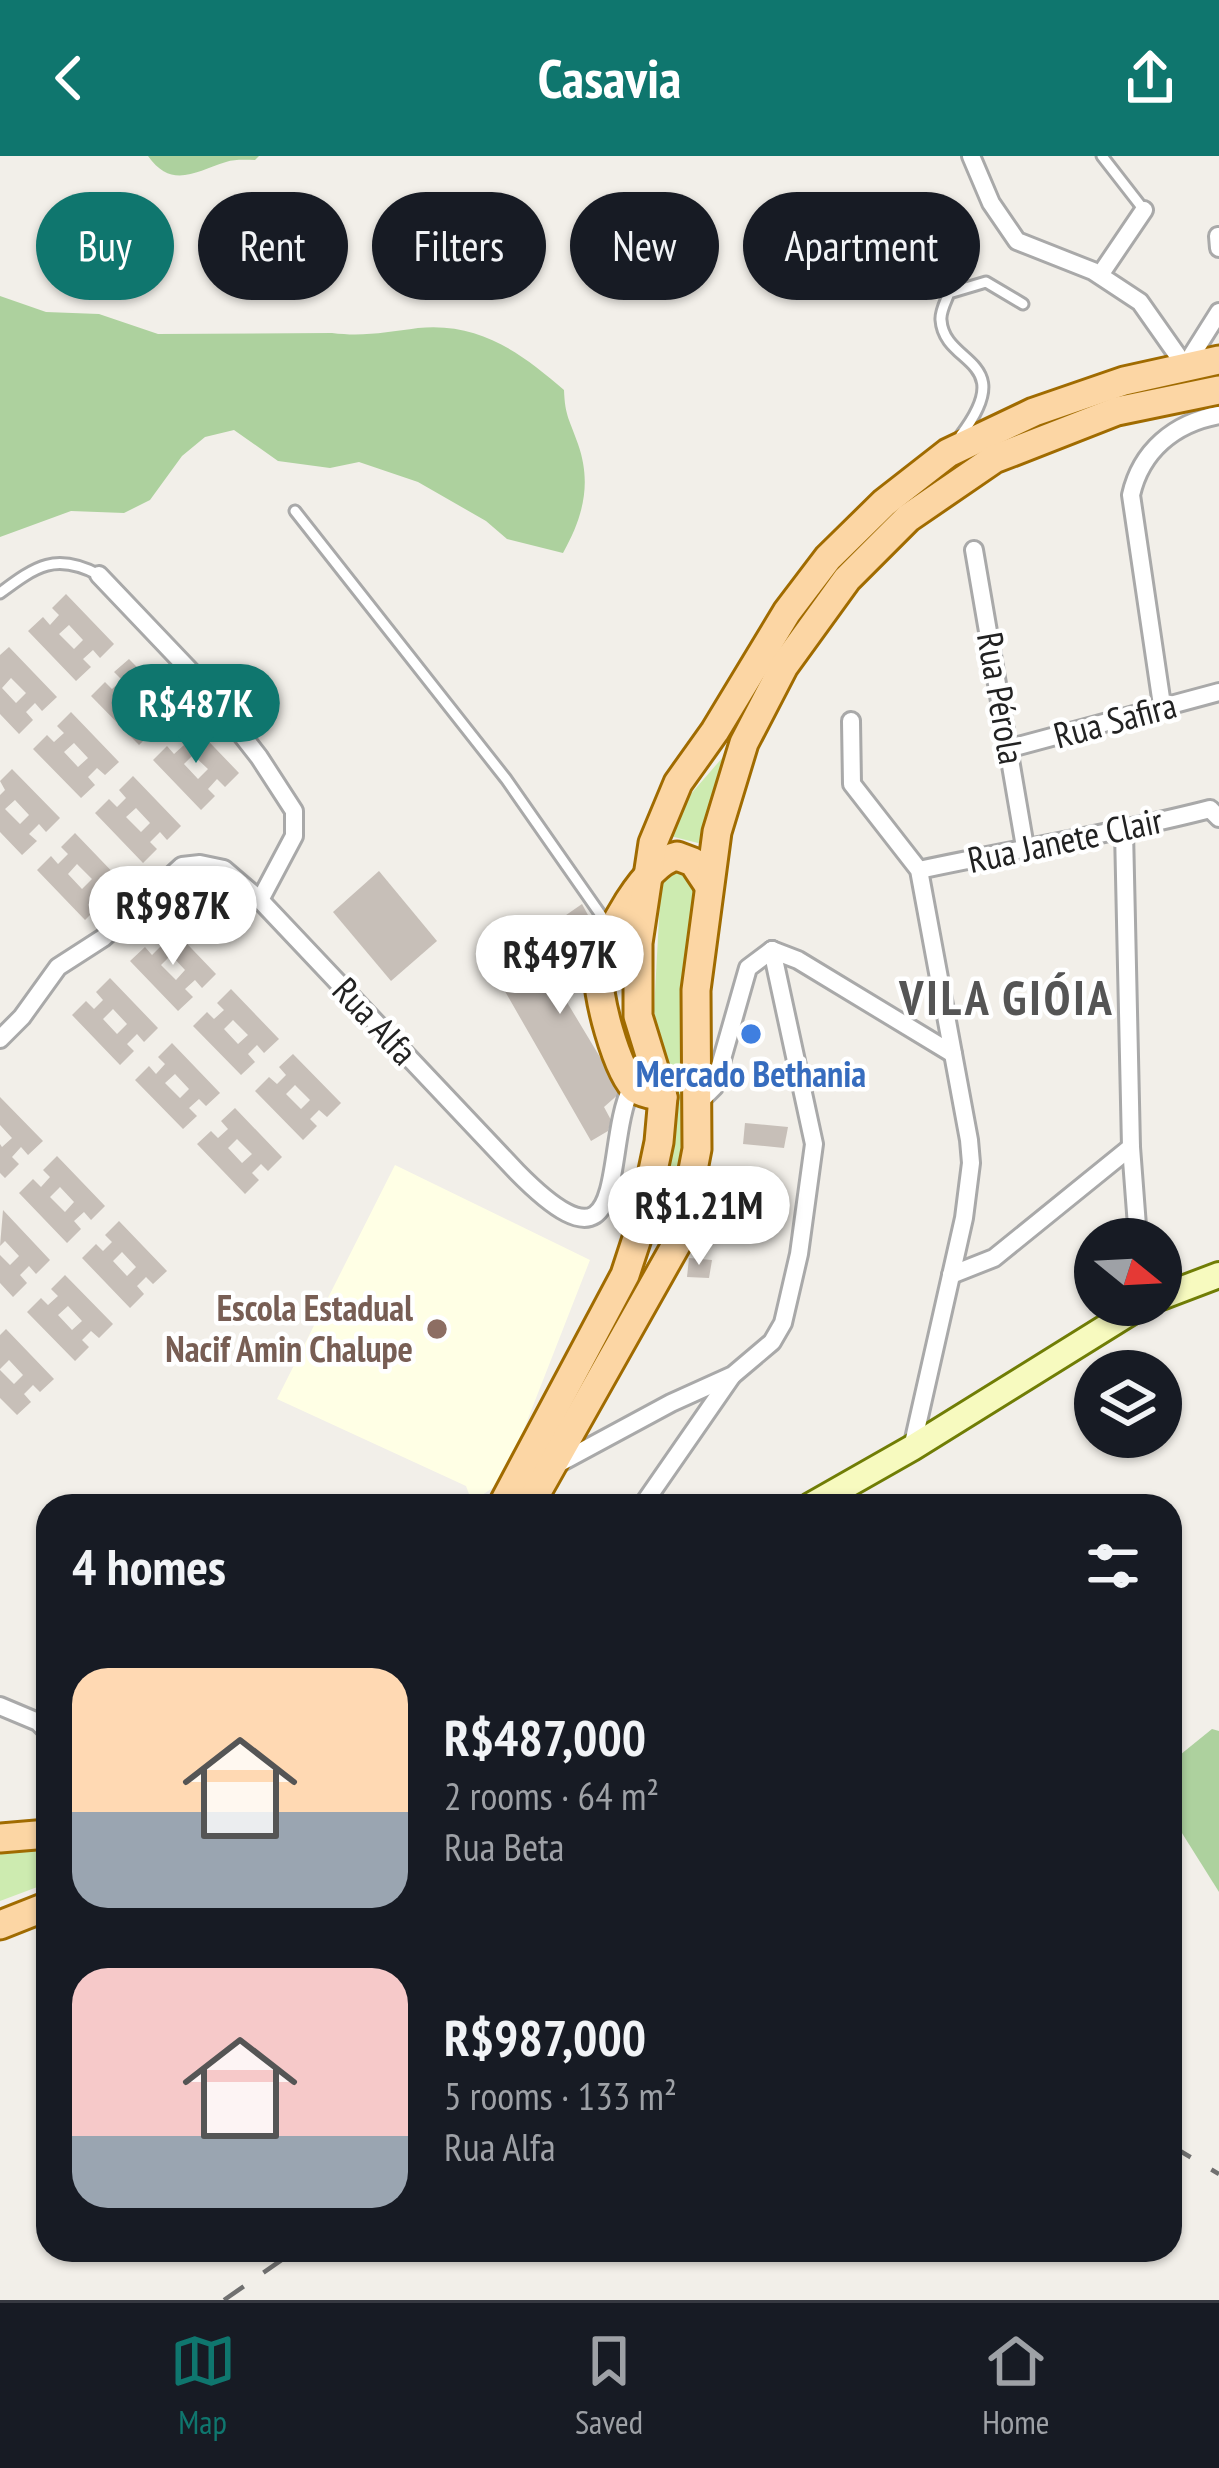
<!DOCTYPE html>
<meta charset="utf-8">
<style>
body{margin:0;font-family:"PT Sans Narrow",sans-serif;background:#242831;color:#f1f3f6;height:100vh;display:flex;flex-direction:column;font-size:45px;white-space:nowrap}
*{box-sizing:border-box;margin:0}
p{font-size:39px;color:#9ea1a6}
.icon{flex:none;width:66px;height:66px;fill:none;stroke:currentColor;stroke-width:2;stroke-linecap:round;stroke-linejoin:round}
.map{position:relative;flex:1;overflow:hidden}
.side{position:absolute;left:36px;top:1338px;width:1146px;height:768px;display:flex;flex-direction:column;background:#171b24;border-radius:36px;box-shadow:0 3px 9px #0004}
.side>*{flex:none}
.banner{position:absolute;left:36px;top:36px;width:1149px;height:108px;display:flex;gap:24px}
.needle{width:78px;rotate:108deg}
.tools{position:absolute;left:1074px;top:1062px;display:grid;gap:24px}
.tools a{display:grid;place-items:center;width:108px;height:108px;border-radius:50%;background:#171b24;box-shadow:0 3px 9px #0004;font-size:60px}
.price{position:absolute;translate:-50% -102px;padding:0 27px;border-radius:42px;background:#fff;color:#222;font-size:39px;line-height:78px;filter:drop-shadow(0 3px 6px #0008)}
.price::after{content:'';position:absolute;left:50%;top:72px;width:36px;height:27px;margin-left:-18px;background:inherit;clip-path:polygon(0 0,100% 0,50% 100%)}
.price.active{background:#0f766e;color:#fff}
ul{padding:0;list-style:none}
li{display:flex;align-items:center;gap:36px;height:300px;padding:0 36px}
li span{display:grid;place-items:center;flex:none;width:336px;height:240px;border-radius:36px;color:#555}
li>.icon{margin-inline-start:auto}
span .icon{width:144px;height:144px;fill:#fffc;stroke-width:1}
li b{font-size:51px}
h2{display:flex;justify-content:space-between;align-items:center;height:144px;padding:0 36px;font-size:51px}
.pill{padding:0 42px;border-radius:54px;background:#171b24;box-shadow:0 3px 9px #0004;font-size:42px;line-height:108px}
.pill.active{background:#0f766e;color:#fff}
header{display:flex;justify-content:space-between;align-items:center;height:156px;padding:0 36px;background:#0f766e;color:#fff;font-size:54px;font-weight:600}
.tabs{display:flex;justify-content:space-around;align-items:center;height:168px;border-top:3px solid #363941;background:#171b24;font-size:33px;color:#9ea1a6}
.tabs a{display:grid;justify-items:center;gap:6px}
.tabs .active{color:#0f766e}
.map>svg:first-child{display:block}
.education{fill:#ffffe5}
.grass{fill:#cdebb0}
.forest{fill:#add19e}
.building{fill:#c7bfb8;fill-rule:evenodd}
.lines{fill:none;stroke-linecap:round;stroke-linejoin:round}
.lane-casing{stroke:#a9a9a9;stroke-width:15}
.street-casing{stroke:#a9a9a9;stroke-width:22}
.secondary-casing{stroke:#707d05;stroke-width:30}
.primary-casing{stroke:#a06b00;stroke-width:33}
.lane{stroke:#fff;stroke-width:9}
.street{stroke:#fff;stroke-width:16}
.secondary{stroke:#f7fabf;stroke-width:24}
.primary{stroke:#fcd6a4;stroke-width:27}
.rail{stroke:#707070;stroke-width:4.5;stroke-dasharray:24 24;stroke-linecap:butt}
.shop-dot{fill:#3f7fe0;stroke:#fff;stroke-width:4.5}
.education-dot{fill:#8d6e63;stroke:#fff;stroke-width:4.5}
.labels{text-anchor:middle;stroke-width:9;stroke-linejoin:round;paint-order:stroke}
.street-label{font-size:36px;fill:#222;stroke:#fff}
.shop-label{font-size:36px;font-weight:bold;fill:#366cbe;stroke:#fff}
.education-label{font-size:36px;font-weight:bold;fill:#785e54;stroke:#fff;text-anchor:end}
.district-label{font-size:48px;font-weight:bold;letter-spacing:3px;fill:#555;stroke:#fff}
</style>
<header><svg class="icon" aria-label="back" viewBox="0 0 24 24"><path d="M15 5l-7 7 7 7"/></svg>Casavia<svg class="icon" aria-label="share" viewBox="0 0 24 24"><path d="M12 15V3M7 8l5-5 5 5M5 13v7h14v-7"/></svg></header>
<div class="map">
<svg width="1219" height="2144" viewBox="0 0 1219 2144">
<rect width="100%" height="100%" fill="#f2efe9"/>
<path class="education" d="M395 1009 590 1104 504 1324 472 1346 466 1330 277 1243Z"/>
<g class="grass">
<path d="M730 593 702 688 670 680 683 647Z"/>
<path d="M679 712 695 729 684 899 691 1001 674 1071 664 1064 660 1051 675 961 654 855 661 725 665 717Z"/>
<path d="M48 1693V1727L0 1745V1696Z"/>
</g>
<g class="forest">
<path d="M148 0H259L255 4C246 4 235 3 226 6 196 15 172 34 148 0Z"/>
<path d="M0 140 46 156 99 158 158 178 332 177C363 181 388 176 418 172 479 166 520 196 564 234 565 261 570 264 578 288 592 328 583 361 563 397L507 383 486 365 418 326 359 306 330 312 278 305 234 274 205 281 182 300 150 344 124 357 71 355 0 381Z"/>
<path d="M1212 1573 1219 1575V1736L1170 1658V1607Z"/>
</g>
<g class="building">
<path d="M66 438 114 488 100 502 93 494 83 503 91 511 76 525 28 475 43 461 50 469 59 459 52 452ZM69 469 83 484 74 493 59 478Z"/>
<path d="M9 491 57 541 42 555 35 547 26 556 33 564 19 578 0 558V499ZM11 522 26 537 16 547 2 532Z"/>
<path d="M129 503 177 552 162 566 155 559 145 568 153 575 139 589 91 540 105 526 112 533 122 524 114 516ZM131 534 146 549 136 558 122 543Z"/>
<path d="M71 556 119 606 105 619 97 612 88 621 95 629 81 642 33 593 47 579 54 586 64 577 57 570ZM74 587 88 602 78 611 64 596Z"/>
<path d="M191 567 239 617 225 631 217 623 208 633 215 640 201 654 153 604 167 590 174 598 184 589 177 581ZM193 599 208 613 198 623 184 608Z"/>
<path d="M12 613 60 662 46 676 39 668 29 678 37 685 22 699 0 676V639L5 634 0 625ZM15 644 29 659 20 668 5 653Z"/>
<path d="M133 620 181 670 167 684 160 676 150 686 157 693 143 707 95 657 109 643 117 651 126 642 119 634ZM136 652 150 667 141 676 126 661Z"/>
<path d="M75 677 123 727 108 741 101 733 92 743 99 750 85 764 37 714 51 700 58 708 68 698 61 691ZM77 708 92 723 82 733 68 718Z"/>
<path d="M379 715 437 785 391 825 333 756Z"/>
<path d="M582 748 601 783 550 818 621 936 604 951 611 964 608 975 591 985 491 811Z"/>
<path d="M168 768 216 818 202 832 195 824 185 833 193 841 178 855 130 805 145 791 152 799 161 790 154 782ZM171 799 185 814 176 824 161 809Z"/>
<path d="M110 822 158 872 144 886 137 878 127 888 134 895 120 909 72 859 86 845 94 853 103 844 96 836ZM113 853 127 868 117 878 103 863Z"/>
<path d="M231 833 279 883 264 897 257 889 248 898 255 906 241 919 193 870 207 856 214 863 224 854 217 847ZM233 864 248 879 238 888 224 873Z"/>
<path d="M172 887 220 937 206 950 199 943 189 952 197 960 183 973 135 924 149 910 156 918 165 908 158 901ZM175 918 189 933 180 942 165 927Z"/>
<path d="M293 898 341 947 327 961 319 954 310 963 317 970 303 984 255 935 269 921 277 928 286 919 279 911ZM295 929 310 944 301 953 286 938Z"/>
<path d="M0 941 43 985 28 999 21 991 12 1001 19 1008 5 1022 0 1017V988L2 991 12 982 0 969Z"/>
<path d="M235 952 282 1001 268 1015 261 1008 252 1017 259 1024 245 1038 197 988 211 975 218 982 228 973 221 965ZM237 983 252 998 242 1007 228 992Z"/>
<path d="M745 967 788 971 784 992 743 988Z"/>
<path d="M57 1000 105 1050 91 1064 84 1056 74 1065 81 1073 67 1087 19 1037 33 1023 41 1031 50 1021 43 1014ZM60 1031 74 1046 65 1056 50 1041Z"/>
<path d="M3 1054 50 1104 36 1118 29 1110 20 1119 27 1127 13 1141 0 1127V1099L10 1109 19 1100 5 1085 0 1090Z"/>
<path d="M119 1065 167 1115 153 1128 146 1121 137 1130 144 1138 130 1152 82 1102 96 1088 103 1095 112 1086 105 1079ZM122 1096 136 1111 127 1120 113 1105Z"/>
<path d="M689 1102 712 1104 709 1122 687 1121Z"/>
<path d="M65 1119 113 1168 99 1182 91 1175 82 1184 89 1191 75 1205 27 1156 41 1142 48 1149 58 1140 51 1133ZM68 1150 82 1165 72 1174 58 1159Z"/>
<path d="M6 1173 54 1223 40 1236 33 1229 24 1238 31 1246 17 1259 0 1242V1214L14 1228 23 1219 9 1204 0 1213V1179Z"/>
</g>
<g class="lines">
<defs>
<g id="lane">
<path d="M1102 0 1144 54"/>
<path d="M961 279C1019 202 944 210 941 164 940 156 946 145 949 137L986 126 1023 148"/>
<path d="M295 355 506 623 610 772"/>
<path d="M0 437C36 410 56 396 99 419"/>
</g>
<g id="street">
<path d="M971 0 991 47 1017 85 1093 115 1140 146 1185 210 1219 156"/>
<path d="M1218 80 1219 92"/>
<path d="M1100 119 1144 54"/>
<path d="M974 394 1025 691"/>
<path d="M99 419 198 523 259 601 294 655V680L260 744"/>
<path d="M1162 549 1131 339C1141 295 1174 267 1219 259"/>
<path d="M851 565 852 628 919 714 969 984 971 1007 964 1062 912 1292"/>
<path d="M1011 592 1219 536"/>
<path d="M1124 675 1131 991 1138 1083"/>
<path d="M919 714C1016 693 1114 678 1210 653L1219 662"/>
<path d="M772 794 798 804 953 898"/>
<path d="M0 883 22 861 58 811 103 782 182 710 200 708 224 713 260 744 517 1016C634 1135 601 992 632 930"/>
<path d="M698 947 714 931 748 812 772 794"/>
<path d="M951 1119 994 1102 1131 991"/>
<path d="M556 1309 671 1247 733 1219 772 1186 783 1167 799 1098 814 988 772 794"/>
<path d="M642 1350 732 1220"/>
<path d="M0 1550 38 1566 48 1576"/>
</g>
<g id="secondary">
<path d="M1161 1141 1219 1119"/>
<path d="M810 1350 912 1292 1142 1149"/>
</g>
<g id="primary">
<path d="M663 941C654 939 644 938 636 933 618 919 594 833 599 810 606 779 645 706 677 700L693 706 709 730"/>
<path d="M502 1350 625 1119 642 1067 659 986 663 941 638 860V787L653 687 678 627 715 575 787 456 828 402 884 347 948 297 1034 256 1124 225 1219 204"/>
<path d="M529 1350 680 1082 697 993 696 834 717 676 744 587 784 510 847 423 908 362 994 303 1117 255 1219 234"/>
<path d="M0 1682 48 1678"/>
<path d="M0 1769 48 1750"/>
</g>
</defs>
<use href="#lane" class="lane-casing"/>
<use href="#street" class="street-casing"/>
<use href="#secondary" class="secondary-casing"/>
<use href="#primary" class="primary-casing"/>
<use href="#lane" class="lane"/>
<use href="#street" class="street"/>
<use href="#secondary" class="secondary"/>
<use href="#primary" class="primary"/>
<g class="rail">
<path d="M1170 1989 1219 2018"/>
<path d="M224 2144 296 2094"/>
</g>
</g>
<circle class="shop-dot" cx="751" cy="878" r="12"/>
<circle class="education-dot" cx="437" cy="1173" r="12"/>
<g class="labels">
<g class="street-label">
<text transform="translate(1001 542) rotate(80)" y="13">Rua Pérola</text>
<text transform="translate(1115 564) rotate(-15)" y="13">Rua Safira</text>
<text transform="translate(1065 684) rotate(-12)" y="13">Rua Janete Clair</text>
<text transform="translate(375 865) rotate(47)" y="13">Rua Alfa</text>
</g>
<g class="shop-label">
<text x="751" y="931">Mercado Bethania</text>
</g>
<g class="education-label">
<text x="413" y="1165">Escola Estadual<tspan x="413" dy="41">Nacif Amin Chalupe</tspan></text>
</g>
<g class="district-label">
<text x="1007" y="859">VILA GIÓIA</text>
</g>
</g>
</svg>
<div class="tools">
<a><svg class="needle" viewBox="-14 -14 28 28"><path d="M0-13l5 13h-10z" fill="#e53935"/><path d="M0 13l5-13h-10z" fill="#9ea1a6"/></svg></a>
<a><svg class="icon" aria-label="layers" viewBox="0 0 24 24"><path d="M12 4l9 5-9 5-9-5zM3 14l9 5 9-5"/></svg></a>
</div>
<b class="price active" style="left:196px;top:610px">R$487K</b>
<b class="price" style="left:173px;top:812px">R$987K</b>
<b class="price" style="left:560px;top:861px">R$497K</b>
<b class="price" style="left:699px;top:1112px">R$1.21M</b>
<div class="banner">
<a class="pill active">Buy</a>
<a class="pill">Rent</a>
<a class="pill">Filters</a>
<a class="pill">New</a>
<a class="pill">Apartment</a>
</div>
<section class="side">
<h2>4 homes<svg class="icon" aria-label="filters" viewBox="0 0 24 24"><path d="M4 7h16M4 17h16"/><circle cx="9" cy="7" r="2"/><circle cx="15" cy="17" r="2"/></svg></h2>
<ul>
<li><span style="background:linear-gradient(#ffd9b3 60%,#9aa5b1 0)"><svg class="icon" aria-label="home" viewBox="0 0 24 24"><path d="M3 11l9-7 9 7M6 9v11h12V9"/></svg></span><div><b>R$487,000</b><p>2 rooms · 64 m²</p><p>Rua Beta</p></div></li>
<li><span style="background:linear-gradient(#f6c9c9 70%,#9aa5b1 0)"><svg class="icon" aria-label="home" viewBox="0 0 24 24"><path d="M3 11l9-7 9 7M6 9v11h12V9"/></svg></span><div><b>R$987,000</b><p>5 rooms · 133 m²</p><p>Rua Alfa</p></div></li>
</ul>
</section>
</div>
<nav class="tabs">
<a class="active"><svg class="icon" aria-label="map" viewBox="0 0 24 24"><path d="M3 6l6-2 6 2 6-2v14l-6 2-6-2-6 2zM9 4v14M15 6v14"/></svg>Map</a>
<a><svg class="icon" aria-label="saved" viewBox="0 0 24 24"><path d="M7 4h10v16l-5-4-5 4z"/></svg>Saved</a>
<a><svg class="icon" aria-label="home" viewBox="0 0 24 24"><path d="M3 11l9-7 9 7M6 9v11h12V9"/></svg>Home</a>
</nav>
